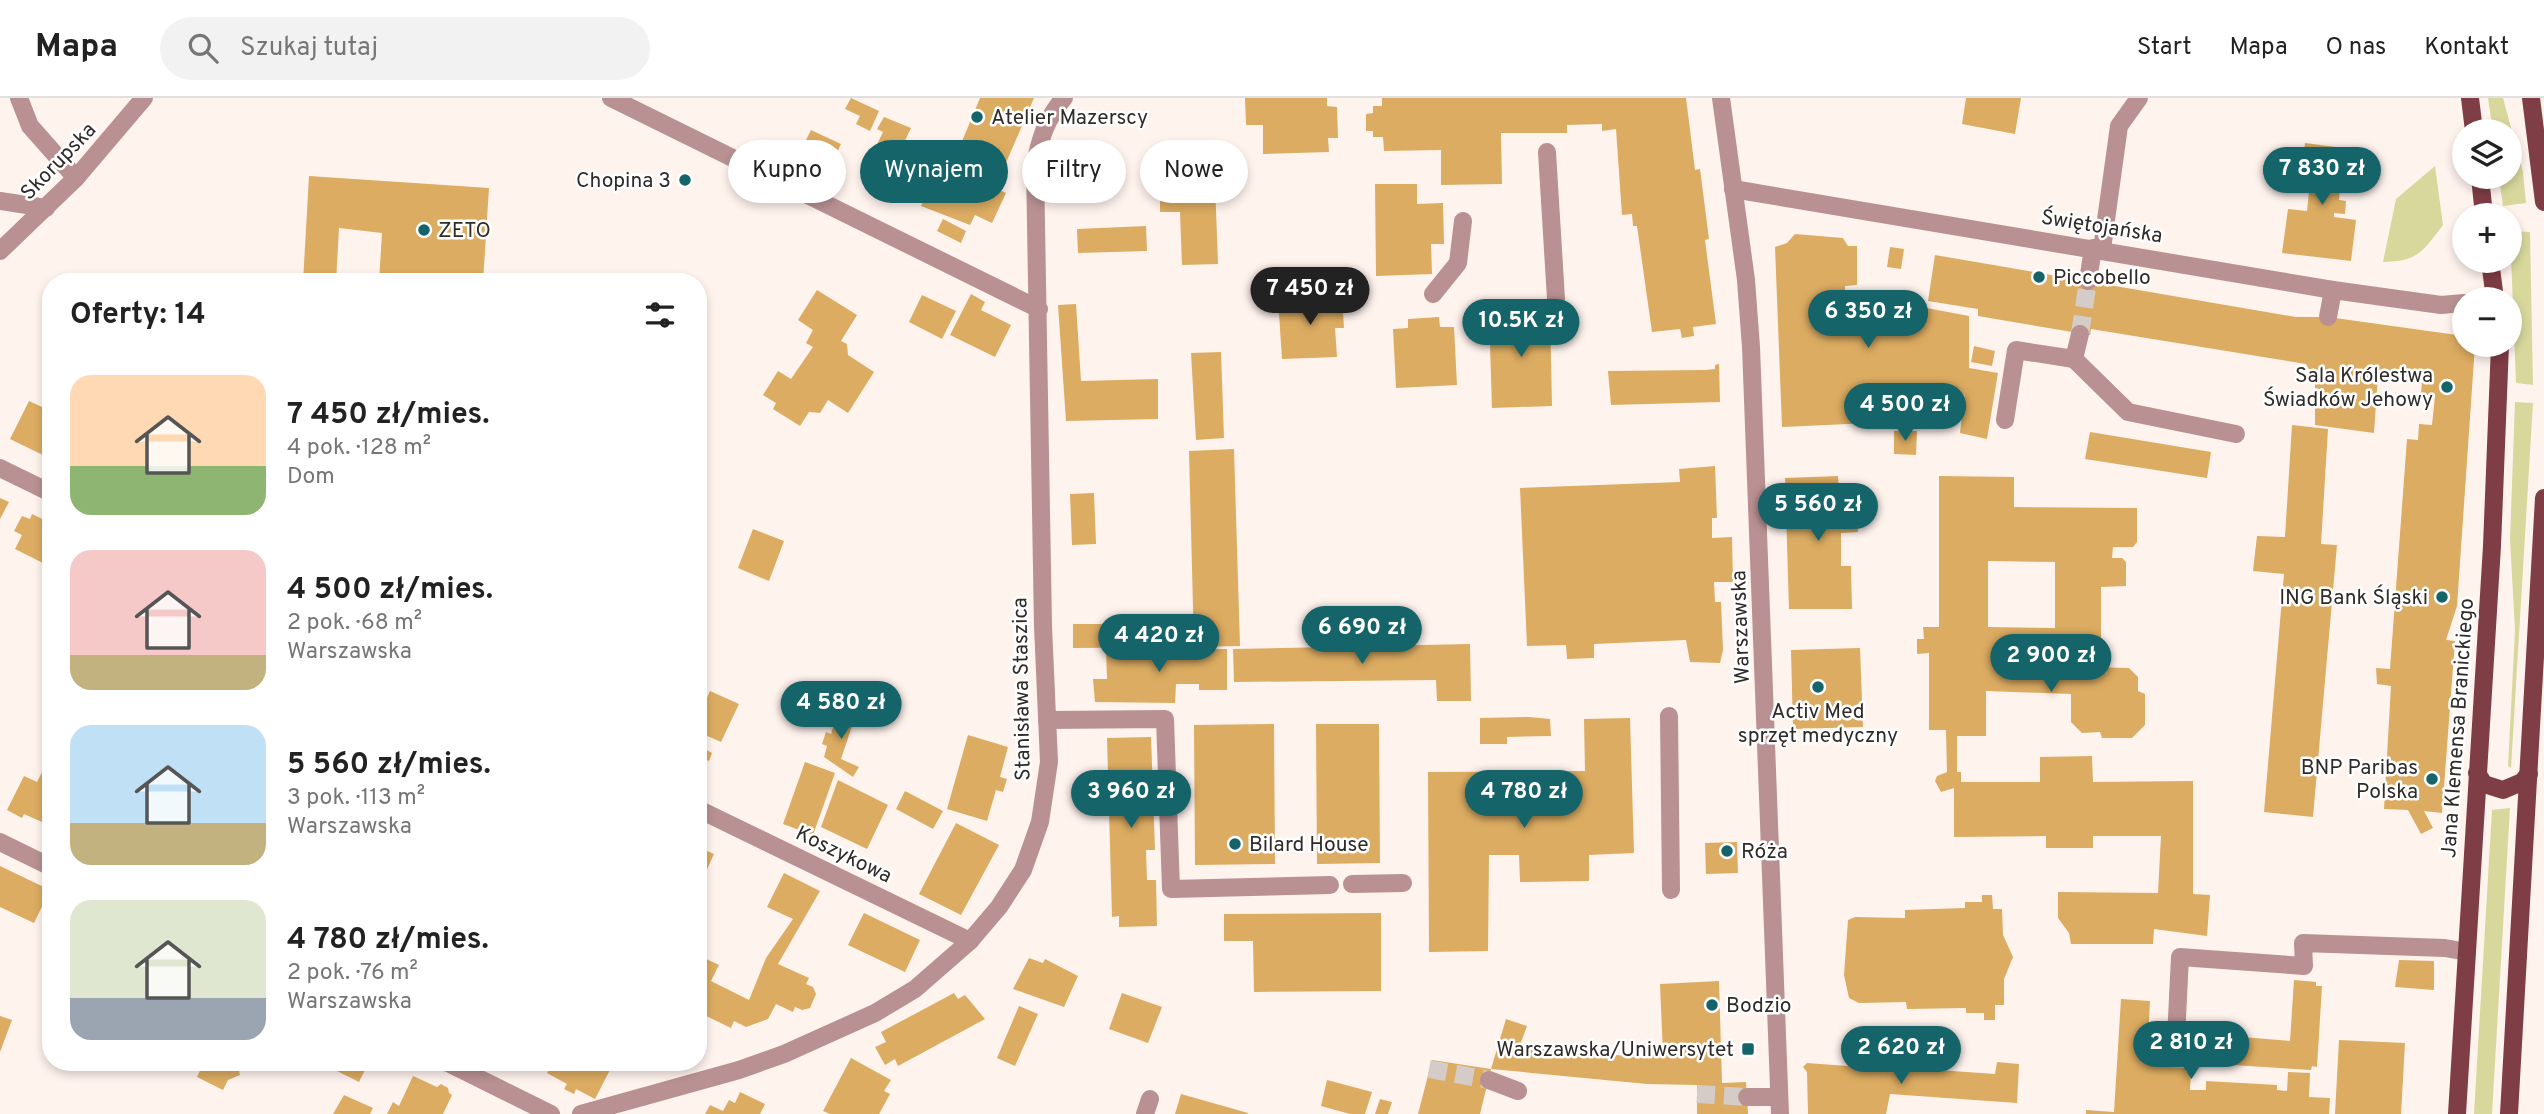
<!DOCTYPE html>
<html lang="pl">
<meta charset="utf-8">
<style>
body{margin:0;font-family:Overpass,sans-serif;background:#f2f2f2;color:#222;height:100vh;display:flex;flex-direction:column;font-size:26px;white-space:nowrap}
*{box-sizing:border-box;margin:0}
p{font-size:23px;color:#767676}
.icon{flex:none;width:38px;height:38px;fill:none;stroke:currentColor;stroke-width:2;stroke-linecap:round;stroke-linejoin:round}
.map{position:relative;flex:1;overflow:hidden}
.side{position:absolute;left:42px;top:175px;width:665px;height:798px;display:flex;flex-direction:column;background:#fff;border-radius:28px;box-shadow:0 4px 10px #0003}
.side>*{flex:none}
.top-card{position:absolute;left:728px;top:42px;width:665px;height:63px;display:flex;gap:14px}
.buttons{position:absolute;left:2452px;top:21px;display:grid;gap:14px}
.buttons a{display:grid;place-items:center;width:70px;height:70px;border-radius:50%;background:#fff;box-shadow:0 4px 10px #0003;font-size:35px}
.price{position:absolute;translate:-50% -60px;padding:0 16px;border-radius:24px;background:#15646a;color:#fff;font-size:23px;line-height:46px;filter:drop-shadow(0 2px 4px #0008)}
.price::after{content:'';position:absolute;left:50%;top:42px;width:21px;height:16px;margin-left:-10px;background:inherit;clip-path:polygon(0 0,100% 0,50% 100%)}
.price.active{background:#222;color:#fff}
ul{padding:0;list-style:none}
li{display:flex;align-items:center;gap:21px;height:175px;padding:0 28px}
li span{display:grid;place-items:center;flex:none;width:196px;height:140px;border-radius:21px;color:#555}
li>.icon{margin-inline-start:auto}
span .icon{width:84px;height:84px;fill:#fffc;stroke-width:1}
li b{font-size:30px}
h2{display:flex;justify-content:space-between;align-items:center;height:84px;padding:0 28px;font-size:30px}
.chip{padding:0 24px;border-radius:32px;background:#fff;box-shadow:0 4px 10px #0003;font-size:24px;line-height:63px}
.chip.active{background:#15646a;color:#fff}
header{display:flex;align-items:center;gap:42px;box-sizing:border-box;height:98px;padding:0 35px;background:#fff;border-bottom:2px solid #e0e0e0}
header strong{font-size:33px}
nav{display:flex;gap:38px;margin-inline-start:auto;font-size:24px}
.search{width:490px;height:63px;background:#f2f2f2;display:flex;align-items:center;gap:18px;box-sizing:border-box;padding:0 24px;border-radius:38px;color:#767676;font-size:26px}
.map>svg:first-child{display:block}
.green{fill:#d8d89d}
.building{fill:#dcac62;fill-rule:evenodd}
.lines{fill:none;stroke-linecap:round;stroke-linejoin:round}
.minor-tunnel{stroke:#d5cbc7;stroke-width:18;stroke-dasharray:18 9;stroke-linecap:butt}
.minor{stroke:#b99193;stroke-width:18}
.major{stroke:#7f3d45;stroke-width:18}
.poi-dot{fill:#15646a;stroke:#fff;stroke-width:2.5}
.labels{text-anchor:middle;stroke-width:5;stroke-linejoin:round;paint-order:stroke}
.poi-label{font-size:21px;fill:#2f2b29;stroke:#fff;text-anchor:start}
.street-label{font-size:21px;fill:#2f2b29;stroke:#fff}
</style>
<header>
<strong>Mapa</strong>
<div class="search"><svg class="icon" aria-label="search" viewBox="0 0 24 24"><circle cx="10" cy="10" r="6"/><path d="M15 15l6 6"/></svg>Szukaj tutaj</div>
<nav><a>Start</a><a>Mapa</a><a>O nas</a><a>Kontakt</a></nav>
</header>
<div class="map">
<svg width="2544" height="1016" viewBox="0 0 2544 1016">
<rect width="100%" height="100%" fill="#fff3ee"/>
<g class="green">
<path d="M2488 0H2503L2523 74 2526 105 2503 108 2499 79H2510V33H2493Z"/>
<path d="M2435 68 2443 127C2422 154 2419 163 2383 164L2396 101Z"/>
<path d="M2510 133 2530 134 2533 287 2516 285Z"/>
<path d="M2515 304 2533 305 2511 670 2508 668 2515 532 2510 441Z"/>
<path d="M2510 710 2492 1016H2474L2492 712Z"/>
</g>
<g class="building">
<path d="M851 0 879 13 870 33 856 26 860 18 845 11Z"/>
<path d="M980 0H1034L1002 74 958 53Z"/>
<path d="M1245 0H1327V8L1337 9 1338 40H1328L1329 54 1263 56V27H1246Z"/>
<path d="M1382 0H1686L1695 72 1700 71 1709 141 1705 142 1716 226 1693 229 1694 238 1682 240 1680 231 1652 234 1637 128H1633L1632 116 1622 117 1616 31 1602 33V26L1567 27V35H1501L1502 86 1441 87V52L1384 53 1383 39H1373V33H1366V16L1373 15V8H1382Z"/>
<path d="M1966 0H2021L2015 36 1962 26Z"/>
<path d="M884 19 911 30 888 78 867 67 883 34 877 31Z"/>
<path d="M811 32 841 46 826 77 796 62Z"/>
<path d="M2305 45 2350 51 2349 54H2354L2347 90 2340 89 2339 102 2346 103 2345 116 2334 115V119L2356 122 2351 163 2282 155 2288 111 2307 113 2310 84 2300 83Z"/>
<path d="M942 65 1006 95 992 125 975 117 970 127 921 108 925 100 913 94 922 77 933 83Z"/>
<path d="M309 78 489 90 483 184H379L382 135 339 130 336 184H303Z"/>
<path d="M1215 85 1218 166 1182 167 1180 114H1160V87Z"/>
<path d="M1375 86H1417V106L1443 105 1444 146H1431L1432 176 1376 178Z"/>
<path d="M943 121 966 133 961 145 937 133Z"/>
<path d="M1146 128 1147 153 1078 155 1077 131Z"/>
<path d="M1795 136 1843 140 1848 148H1857V187L1845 188V201L1856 211 1900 209V205L1969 218V270L1998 275 1987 341 1960 335 1965 292 1960 321 1782 329 1775 149 1787 145Z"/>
<path d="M1890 149 1904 151 1901 171 1887 169Z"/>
<path d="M1935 157 2296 219H2328L2464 238V247H2475L2457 508 2446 542 2455 543 2442 715 2424 713 2433 730 2421 736 2408 712 2384 711 2391 588 2377 586 2376 570 2390 571 2407 341 2418 342 2419 326 2432 327 2435 298 2421 296 2422 282 2378 277 2374 335 2315 327V282L2306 266 2091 231 2090 237 1978 218V211L1928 203Z"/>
<path d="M817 192 857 217 841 243 847 246 848 257 874 274 848 315 828 302 820 315 809 314 800 328 773 311 776 305 763 297 778 273 791 281 813 249 806 245 813 232 798 222Z"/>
<path d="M971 196 985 204 981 212 1011 227 995 259 950 237Z"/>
<path d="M922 197 956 213 942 241 909 224Z"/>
<path d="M1342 198 1344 230H1335L1337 259 1282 261 1278 201Z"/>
<path d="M1076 206 1081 283 1158 281V321L1066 323 1058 207Z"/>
<path d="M1550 213 1552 308 1492 310 1489 215Z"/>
<path d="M1439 219 1440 229H1454L1457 287 1396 290 1393 231 1408 230V221Z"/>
<path d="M1974 248 1995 253 1992 268 1971 264Z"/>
<path d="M1221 254 1224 340 1196 342 1191 255Z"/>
<path d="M1719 266 1720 304 1611 307 1608 273 1705 272 1715 271V267Z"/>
<path d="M51 291V361L10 341 29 303 42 309Z"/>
<path d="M2292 327 2328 331 2321 446 2337 447 2313 719 2264 714 2284 476 2253 473 2257 438 2285 439Z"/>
<path d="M1894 333H1917L1916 357 1894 356Z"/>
<path d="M2090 334 2211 354 2207 380 2085 361Z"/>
<path d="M1234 351 1240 548 1194 549 1073 550V526H1175L1194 549 1189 353Z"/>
<path d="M1715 368 1717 420H1712V440L1732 439 1733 484H1714L1715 504H1721L1723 552 1720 565 1690 564 1686 542 1594 546V560L1567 561 1566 547 1527 548 1520 390 1680 384 1679 371Z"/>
<path d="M1838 378 1839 394H1856L1858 434 1841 435V468H1851L1852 511H1789L1785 380Z"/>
<path d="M1939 378 2014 379V409L2137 410V444L2133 449H2113L2112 460H2122L2126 464V488L2101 489V550L2091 551V569L2129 570 2138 579V593L2145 596V627L2132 640H2102L2100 634 2082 635 2071 624V596L1986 593V638H1957V674H1961V684H2040V659L2092 658 2093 684 2193 683V796L2210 797 2207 838 2154 831 2153 846H2071L2069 835 2058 820V794L2158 795 2161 738H2093V750H2046V738L1954 739V690L1941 694 1935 683 1937 678 1947 674 1946 632H1929V555L1917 556V541H1924L1923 529H1939ZM1988 463 2055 464V530L1988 529Z"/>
<path d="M1094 395 1096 446 1072 447 1070 396Z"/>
<path d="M0 400 9 404 0 421Z"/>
<path d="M32 416 51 425V469L15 451 22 437 14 433 22 418 30 421Z"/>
<path d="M753 431 784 443 769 483 738 470Z"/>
<path d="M1470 546 1471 603H1437L1436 582 1234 584 1233 551Z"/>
<path d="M1860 550 1863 629 1793 631 1791 552Z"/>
<path d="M1227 551V592H1199V586H1176L1175 605 1095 604 1093 581H1107L1106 552Z"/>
<path d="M710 593 739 606 721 644 698 634V619Z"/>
<path d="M845 608 857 613 841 661 859 669 853 679 824 659 827 648 822 646 826 634 831 636 837 617 842 619Z"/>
<path d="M1529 619 1550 621 1551 638 1507 639V646H1480V620Z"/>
<path d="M1630 620 1634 755 1589 757V783L1520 784 1519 757H1489L1488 853 1429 854 1428 674 1585 673 1584 621Z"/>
<path d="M1274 626 1275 766 1195 767 1194 627Z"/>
<path d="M1316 626H1379L1380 765 1317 766Z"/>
<path d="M968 637 1008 649 1000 679 1007 681 1003 694 996 692 987 723 947 711Z"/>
<path d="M1151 639 1155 752H1146L1147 782H1156L1157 828 1119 829V818L1112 819 1107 640Z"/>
<path d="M698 647 712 655 709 663 704 661 698 674Z"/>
<path d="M805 664 835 675 813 737 783 726Z"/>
<path d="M49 669 51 728 24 716 22 720 7 712 24 678 37 684 43 672Z"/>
<path d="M838 682 888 707 867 751 821 729Z"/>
<path d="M905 693 943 713 933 731 896 711Z"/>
<path d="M956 725 999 747 961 817 919 796Z"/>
<path d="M1737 744 1738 775 1706 776 1705 745Z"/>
<path d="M698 749 714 756 698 791Z"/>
<path d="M0 768 50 792 34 825 0 809Z"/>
<path d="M784 775 820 793 778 866 809 880 806 886 813 889 816 896 810 910 802 912 795 909 793 914 776 906 768 921 746 929 734 923 731 930 698 914V857L719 867 711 883 749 902 766 860 793 821 767 809Z"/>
<path d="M1982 797H1992L1993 811H2002L2003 837 2013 859 2004 881V907H1995V922H1984V915H1966V910L1907 911 1906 904 1859 905 1849 900 1844 877 1848 822 1855 819 1905 820V812L1965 810V804H1982Z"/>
<path d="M864 815 920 842 905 874 848 847Z"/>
<path d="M1381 815V893L1254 894 1253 843H1224V816Z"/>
<path d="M1029 860 1043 865 1045 861 1078 878 1064 909 1013 891Z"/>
<path d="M2399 862 2434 863V892L2395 889Z"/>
<path d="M2294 882 2316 884V888H2322L2317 969 2312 968 2311 972 2232 967 2233 961H2229L2230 938 2290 943Z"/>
<path d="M1719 883 1722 985 1746 984 1748 1016H1697V987L1647 986 1491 971 1506 921 1527 928 1520 947 1646 960V957L1663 956 1660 886Z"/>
<path d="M954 895 958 901 965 897 985 921 898 968 895 961 885 967 875 949 886 944 881 934Z"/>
<path d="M1122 895 1162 909 1148 945 1109 931Z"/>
<path d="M2121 901 2150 903 2148 941H2167V953H2172L2171 969 2187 970 2186 974 2191 975 2190 992H2206V983L2277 987V992L2287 993 2288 974 2310 975 2309 999 2330 1000 2329 1016H2086V1012L2114 1014Z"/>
<path d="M1019 908 1038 916 1015 968 997 960Z"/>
<path d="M0 918 12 922 0 954Z"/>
<path d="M2339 942 2405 945 2401 1016H2335Z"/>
<path d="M1889 959 1911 960 1910 970 1995 976 1997 964 2019 966 2017 1005 1890 996 1886 1016H1808L1807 974 1803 969 1807 965 1888 971Z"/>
<path d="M851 960 891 982 884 993 890 996 879 1016H830L823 1013Z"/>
<path d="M1432 962 1491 971 1480 1016H1418Z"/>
<path d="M204 964H237L240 977 228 982 223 992 197 979Z"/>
<path d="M319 964H369L359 984Z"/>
<path d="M553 964H600L611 970 595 1001 576 991 574 996 564 991 567 986 547 975Z"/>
<path d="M413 978 437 989 441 986 448 990 449 995 452 997 443 1016H387L393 1004 399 1008Z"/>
<path d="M1327 982 1372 994 1365 1016H1350L1321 1008Z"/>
<path d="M740 994 765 1006 760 1016H705L710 1007 723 1013 729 1002 735 1005Z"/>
<path d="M1181 996 1248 1015V1016H1175Z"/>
<path d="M344 997 373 1010 370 1016H333Z"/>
<path d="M1380 1001 1392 1004 1388 1016H1375Z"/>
</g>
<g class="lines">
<g class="minor-tunnel">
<path d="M2080 236 2088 183"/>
<path d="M1429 971 1489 982"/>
<path d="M1697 996 1747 999"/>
</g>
<g class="minor">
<path d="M19 0 30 28 76 80"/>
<path d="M611 0 1039 211"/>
<path d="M1721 0 1746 182 1751 249 1780 1016"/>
<path d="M1547 54 1556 201"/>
<path d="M1733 91 2333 192 2441 207 2464 205"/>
<path d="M0 103 46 110"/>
<path d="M2102 151 2119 28 2139 0"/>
<path d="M0 153 76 80 144 0"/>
<path d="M2088 183 2093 150"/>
<path d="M1433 196 1458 165 1463 123"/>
<path d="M2328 219 2333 192"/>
<path d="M2074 261 2128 314 2236 336"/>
<path d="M2005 322 2016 252 2074 261 2080 236"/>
<path d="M0 370 51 395"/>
<path d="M1669 618 1671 792"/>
<path d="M1047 622 1165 621 1171 791 1330 787"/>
<path d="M698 711 970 843"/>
<path d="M0 744 51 769"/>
<path d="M1352 786 1403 785"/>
<path d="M2176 940 2180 859 2304 868 2303 845 2445 850 2467 854"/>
<path d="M446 964 551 1016"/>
<path d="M1489 982 1518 993"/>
<path d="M1747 999H1779"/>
<path d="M581 1016 739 972 784 956 875 915 915 891 970 843 999 809 1023 772 1040 724 1049 664 1043 528 1035 69C1039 42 1046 21 1064 0"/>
<path d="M1145 1016 1150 1001"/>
</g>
<g class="major">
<path d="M2470 0 2474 33"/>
<path d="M2531 0 2544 104"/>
<path d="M2480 79 2484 117"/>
<path d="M2490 163 2495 201"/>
<path d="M2477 675 2484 686 2503 692 2522 684 2529 676"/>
<path d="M2457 1016 2492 448 2500 247"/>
<path d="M2509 1016 2544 400"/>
</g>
</g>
<g class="poi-dot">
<circle cx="977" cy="19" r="7"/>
<circle cx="685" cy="82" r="7"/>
<circle cx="424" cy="132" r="7"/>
<circle cx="2039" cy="179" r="7"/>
<circle cx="2447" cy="289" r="7"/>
<circle cx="2442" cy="499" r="7"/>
<circle cx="1818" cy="589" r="7"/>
<circle cx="2432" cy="681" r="7"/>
<circle cx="1235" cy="746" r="7"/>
<circle cx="1727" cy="753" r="7"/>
<circle cx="1712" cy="907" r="7"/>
<rect x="1741" y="944" width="14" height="14" rx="3.5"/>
</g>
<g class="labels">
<g class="poi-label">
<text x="991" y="26">Atelier Mazerscy</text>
<text x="671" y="89" text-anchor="end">Chopina 3</text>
<text x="438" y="139">ZETO</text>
<text x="2053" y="186">Piccobello</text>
<text x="2433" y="284" text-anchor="end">Sala Królestwa<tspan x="2433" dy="24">Świadków Jehowy</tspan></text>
<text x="2428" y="506" text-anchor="end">ING Bank Śląski</text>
<text x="1818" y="620" text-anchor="middle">Activ Med<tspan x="1818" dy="24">sprzęt medyczny</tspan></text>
<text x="2418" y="676" text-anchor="end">BNP Paribas<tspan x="2418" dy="24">Polska</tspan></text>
<text x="1249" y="753">Bilard House</text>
<text x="1741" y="760">Róża</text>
<text x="1726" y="914">Bodzio</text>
<text x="1734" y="958" text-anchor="end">Warszawska/Uniwersytet</text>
</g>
<g class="street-label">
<text transform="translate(58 63) rotate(-46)" y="7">Skorupska</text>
<text transform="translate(2102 128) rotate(9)" y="7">Świętojańska</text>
<text transform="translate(1740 529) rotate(-92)" y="7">Warszawska</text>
<text transform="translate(1021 591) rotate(-91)" y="7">Stanisława Staszica</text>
<text transform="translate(2457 630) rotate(-86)" y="7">Jana Klemensa Branickiego</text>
<text transform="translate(844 756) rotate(26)" y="7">Koszykowa</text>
</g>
</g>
</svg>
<div class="buttons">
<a><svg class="icon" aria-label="layers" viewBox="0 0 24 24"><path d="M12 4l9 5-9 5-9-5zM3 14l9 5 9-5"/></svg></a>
<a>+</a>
<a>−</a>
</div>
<b class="price" style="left:2322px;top:109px">7 830 zł</b>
<b class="price active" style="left:1310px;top:229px">7 450 zł</b>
<b class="price" style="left:1868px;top:252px">6 350 zł</b>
<b class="price" style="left:1521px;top:261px">10.5K zł</b>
<b class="price" style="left:1905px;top:345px">4 500 zł</b>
<b class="price" style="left:1818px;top:445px">5 560 zł</b>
<b class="price" style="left:1362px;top:568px">6 690 zł</b>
<b class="price" style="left:1159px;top:576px">4 420 zł</b>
<b class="price" style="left:2051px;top:596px">2 900 zł</b>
<b class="price" style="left:841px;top:643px">4 580 zł</b>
<b class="price" style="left:1131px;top:732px">3 960 zł</b>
<b class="price" style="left:1524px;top:732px">4 780 zł</b>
<b class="price" style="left:2191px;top:983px">2 810 zł</b>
<b class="price" style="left:1901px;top:988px">2 620 zł</b>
<div class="top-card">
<a class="chip">Kupno</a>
<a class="chip active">Wynajem</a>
<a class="chip">Filtry</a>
<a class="chip">Nowe</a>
</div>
<section class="side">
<h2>Oferty: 14<svg class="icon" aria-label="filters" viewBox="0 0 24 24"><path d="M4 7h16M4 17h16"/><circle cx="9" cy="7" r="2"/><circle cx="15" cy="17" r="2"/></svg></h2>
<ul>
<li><span style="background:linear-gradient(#ffd9b3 65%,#8fb573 0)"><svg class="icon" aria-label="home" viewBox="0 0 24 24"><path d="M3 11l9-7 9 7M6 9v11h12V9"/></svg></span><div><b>7 450 zł/mies.</b><p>4 pok. · 128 m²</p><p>Dom</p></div></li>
<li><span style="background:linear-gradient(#f6c9c9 75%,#c2b280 0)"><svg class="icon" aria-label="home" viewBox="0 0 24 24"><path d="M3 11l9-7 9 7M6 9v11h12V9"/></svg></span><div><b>4 500 zł/mies.</b><p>2 pok. · 68 m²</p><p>Warszawska</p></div></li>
<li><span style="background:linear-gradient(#bfe0f5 70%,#c2b280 0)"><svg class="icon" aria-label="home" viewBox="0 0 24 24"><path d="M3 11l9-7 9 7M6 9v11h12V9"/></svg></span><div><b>5 560 zł/mies.</b><p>3 pok. · 113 m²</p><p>Warszawska</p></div></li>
<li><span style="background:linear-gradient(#dfe7d0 70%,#9aa5b1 0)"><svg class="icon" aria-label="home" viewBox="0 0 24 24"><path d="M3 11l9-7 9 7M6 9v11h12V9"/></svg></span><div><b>4 780 zł/mies.</b><p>2 pok. · 76 m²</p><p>Warszawska</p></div></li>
</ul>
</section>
</div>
